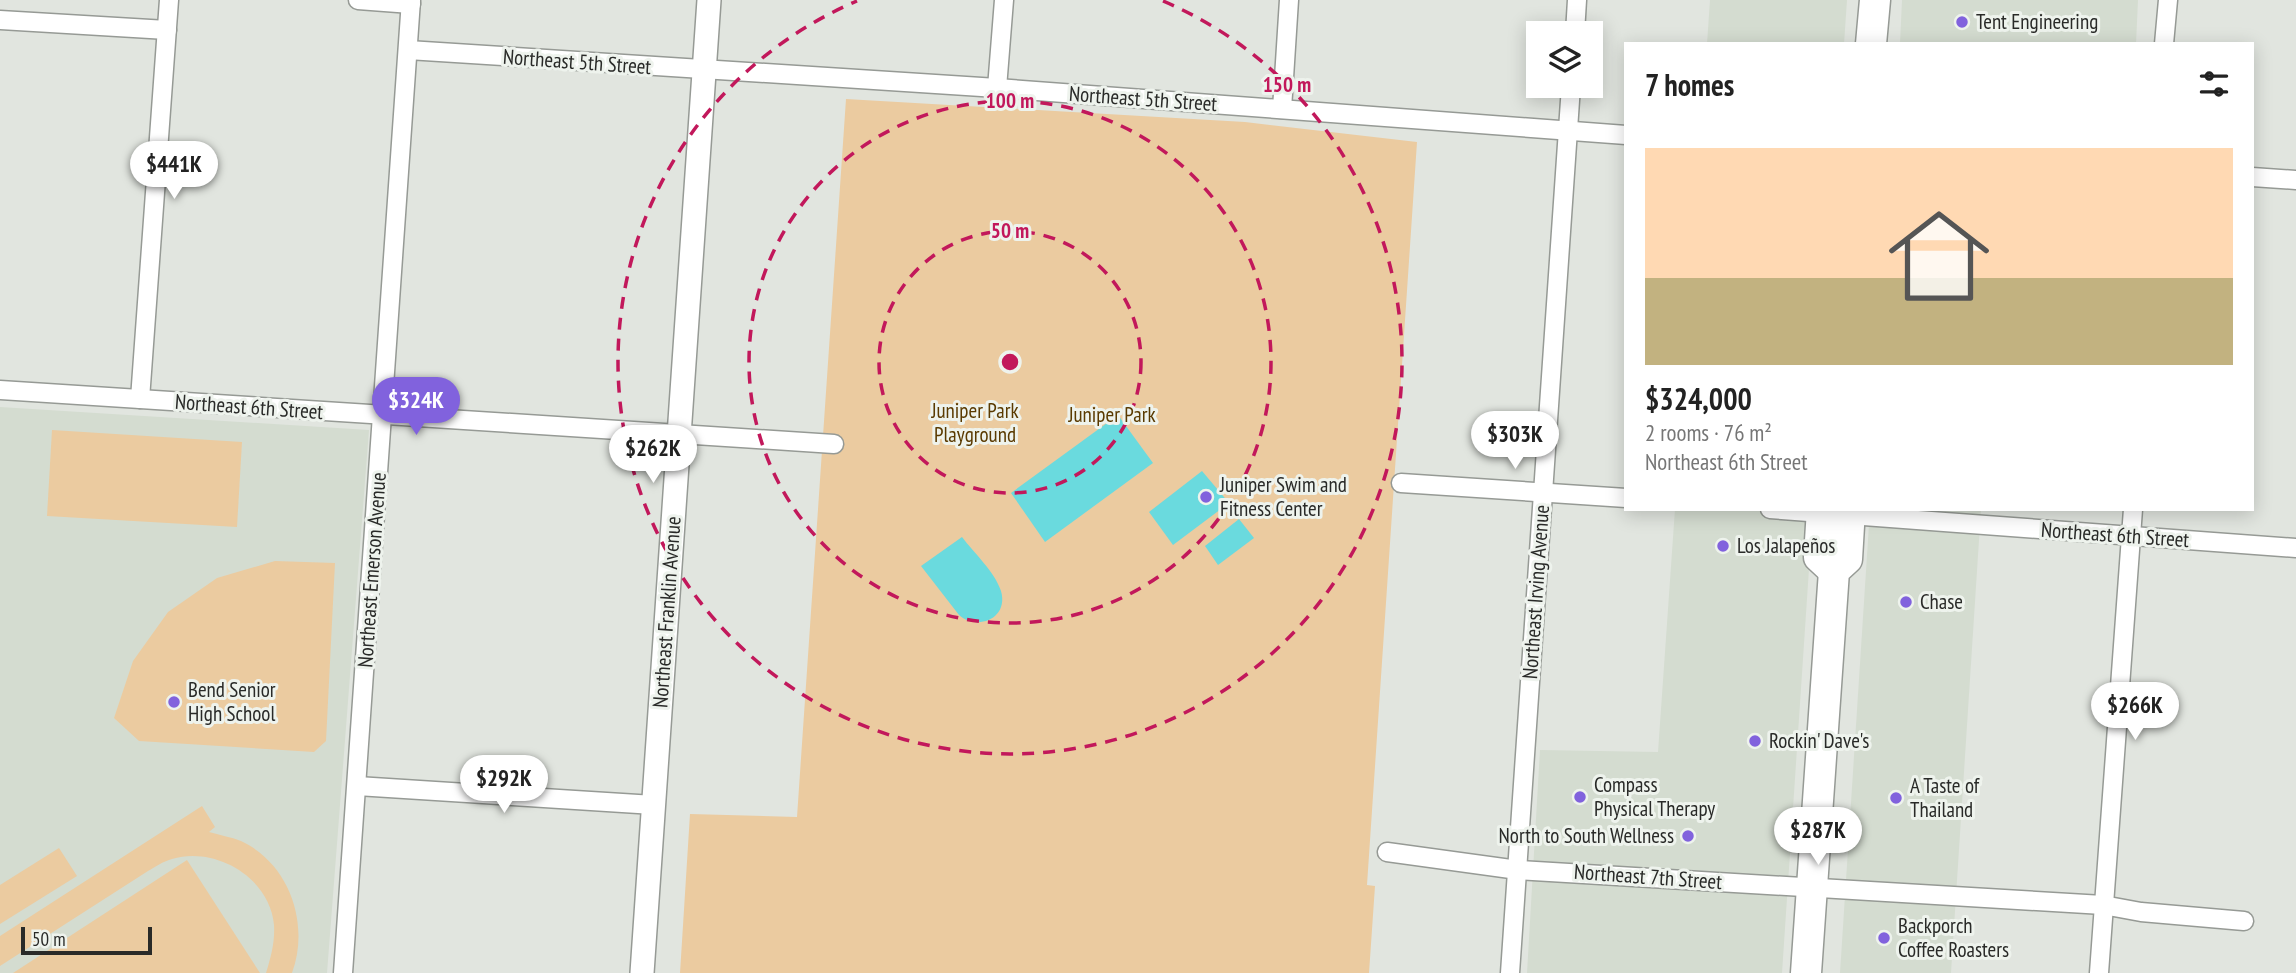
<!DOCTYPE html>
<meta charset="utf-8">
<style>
body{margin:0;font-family:"PT Sans Narrow",sans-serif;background:#f2f2f2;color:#222;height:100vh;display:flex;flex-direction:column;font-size:26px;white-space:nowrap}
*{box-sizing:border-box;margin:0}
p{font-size:23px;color:#767676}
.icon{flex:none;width:38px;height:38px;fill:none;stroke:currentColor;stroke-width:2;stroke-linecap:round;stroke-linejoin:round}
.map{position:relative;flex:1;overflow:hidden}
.panel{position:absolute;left:1624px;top:42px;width:630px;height:469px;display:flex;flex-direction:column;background:#fff;border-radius:0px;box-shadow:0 4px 18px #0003}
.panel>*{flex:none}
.tools{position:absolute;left:1526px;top:21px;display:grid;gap:14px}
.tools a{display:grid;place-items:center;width:77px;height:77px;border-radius:0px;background:#fff;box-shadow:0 4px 18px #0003;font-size:35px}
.scale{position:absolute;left:21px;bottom:18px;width:131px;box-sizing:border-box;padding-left:7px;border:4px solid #292a28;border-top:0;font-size:19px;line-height:24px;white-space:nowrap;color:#292a28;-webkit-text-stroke:5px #eef3ed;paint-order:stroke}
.price{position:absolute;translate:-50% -60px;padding:0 16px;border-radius:24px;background:#fff;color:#222;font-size:23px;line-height:46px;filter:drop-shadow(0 2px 4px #0008)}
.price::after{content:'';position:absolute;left:50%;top:42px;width:21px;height:16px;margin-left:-10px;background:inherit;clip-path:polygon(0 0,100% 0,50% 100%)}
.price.on{background:#8162dd;color:#fff}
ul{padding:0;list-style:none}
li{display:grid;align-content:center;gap:14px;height:371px;padding:0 21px}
li span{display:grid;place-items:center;height:217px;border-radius:0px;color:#555}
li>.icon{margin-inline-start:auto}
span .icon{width:126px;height:126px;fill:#fffc;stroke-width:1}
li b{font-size:30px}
h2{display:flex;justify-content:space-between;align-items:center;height:84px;padding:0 21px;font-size:30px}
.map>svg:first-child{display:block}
.built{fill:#d4dcd0}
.green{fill:#ebcba0}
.water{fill:#6adade}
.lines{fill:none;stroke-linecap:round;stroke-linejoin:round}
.minor-casing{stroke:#969a95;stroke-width:21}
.tertiary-casing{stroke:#969a95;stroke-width:26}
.primary-casing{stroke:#969a95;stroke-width:33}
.minor{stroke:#fff;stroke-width:18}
.tertiary{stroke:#fff;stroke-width:23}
.primary{stroke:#fff;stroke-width:30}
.ring{fill:none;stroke:#c2185b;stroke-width:3.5;stroke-dasharray:12 9}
.poi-dot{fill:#8162dd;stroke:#eef3ed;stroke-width:2.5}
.labels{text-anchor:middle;stroke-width:6;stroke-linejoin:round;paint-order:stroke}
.poi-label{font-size:21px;fill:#292a28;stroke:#eef3ed;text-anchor:start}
.street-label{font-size:21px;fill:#292a28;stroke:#eef3ed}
.park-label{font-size:21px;fill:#5a3a00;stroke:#eef3ed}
.centre{fill:#c2185b;stroke:#eef3ed;stroke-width:3.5}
.ring-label{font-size:21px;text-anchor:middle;font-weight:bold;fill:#c2185b;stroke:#eef3ed;stroke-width:6;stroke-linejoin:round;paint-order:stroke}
</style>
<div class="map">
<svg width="2296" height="973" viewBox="0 0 2296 973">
<rect width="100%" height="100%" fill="#e1e5df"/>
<g class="built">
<path d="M1710 0H1847L1844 44H1707Z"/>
<path d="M1902 0H2138L2136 44H1900Z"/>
<path d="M0 407 369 430 327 973H0Z"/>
<path d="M1675 509H1813L1782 973H1527L1540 750 1658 752Z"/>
<path d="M1870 509H1981L1951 973H1840Z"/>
</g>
<g class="green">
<path d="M846 99 1245 122 1417 142 1367 885 1375 886 1369 973H680L690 814 797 817Z"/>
<path d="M52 430 242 442 237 527 47 516Z"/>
<path d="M275 561 335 563 326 741 314 752 139 741 114 718 133 661 168 612 217 578Z"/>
<path d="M202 806 215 827 209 832C219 835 231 837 241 841 290 864 310 924 292 973H266C271 957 275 942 274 925 270 878 216 846 172 859 164 861 155 867 148 871L0 966V936Z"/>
<path d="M59 848 77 876 0 924V885Z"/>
<path d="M187 860 260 973H13Z"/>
</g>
<g class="water">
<path d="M1118 415 1153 463 1045 542 1011 493Z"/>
<path d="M1202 471 1229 503 1173 545 1149 512Z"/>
<path d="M1239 519 1254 538 1218 565 1205 546Z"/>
<path d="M962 537C974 553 995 572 1001 591 1009 619 977 631 959 615L921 566Z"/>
</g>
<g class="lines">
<defs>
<g id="minor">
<path d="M358 0 411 4"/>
<path d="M0 20 167 30"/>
<path d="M1575 33 1577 0"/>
<path d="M2164 44 2168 0"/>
<path d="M408 50 997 88 1626 135"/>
<path d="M997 88 1004 0"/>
<path d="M1282 109 1289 0"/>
<path d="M2252 177 2296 180"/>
<path d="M0 390 834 444"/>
<path d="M140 399 169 0"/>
<path d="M1401 483 1626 498"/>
<path d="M1770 509 1822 513"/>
<path d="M1850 515 2296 548"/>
<path d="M357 786 654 805"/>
<path d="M1387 852 1518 870 2103 905 2141 912 2244 921"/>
<path d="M343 973 411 0"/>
<path d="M1510 973 1571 86"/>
<path d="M2099 973 2133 509"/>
</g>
<path id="tertiary" d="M642 973 709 0"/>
<g id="primary">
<path d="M1871 44 1875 0"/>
<path d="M1822 509 1819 557 1834 571"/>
<path d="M1806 973 1834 571 1847 559 1850 509"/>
</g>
</defs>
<use href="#minor" class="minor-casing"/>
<use href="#tertiary" class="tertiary-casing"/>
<use href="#primary" class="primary-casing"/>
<use href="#minor" class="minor"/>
<use href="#tertiary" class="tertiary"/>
<use href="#primary" class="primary"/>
</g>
<g class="ring">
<circle cx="1010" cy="362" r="131"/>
<circle cx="1010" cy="362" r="261"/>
<path d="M1163 1A392 392 0 1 1 857 1"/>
</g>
<g class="poi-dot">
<circle cx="1962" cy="22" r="7"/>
<circle cx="1206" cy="497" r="7"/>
<circle cx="1723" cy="546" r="7"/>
<circle cx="1906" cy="602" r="7"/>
<circle cx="174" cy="702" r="7"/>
<circle cx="1755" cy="741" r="7"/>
<circle cx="1580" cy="797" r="7"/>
<circle cx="1896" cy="798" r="7"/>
<circle cx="1688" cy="836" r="7"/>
<circle cx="1884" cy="938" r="7"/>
</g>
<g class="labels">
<g class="poi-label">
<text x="1976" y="29">Tent Engineering</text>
<text x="1220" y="492">Juniper Swim and<tspan x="1220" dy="24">Fitness Center</tspan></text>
<text x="1737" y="553">Los Jalapeños</text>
<text x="1920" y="609">Chase</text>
<text x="188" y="697">Bend Senior<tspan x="188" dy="24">High School</tspan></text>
<text x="1769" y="748">Rockin' Dave's</text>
<text x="1594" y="792">Compass<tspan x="1594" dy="24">Physical Therapy</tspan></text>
<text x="1910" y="793">A Taste of<tspan x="1910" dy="24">Thailand</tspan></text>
<text x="1674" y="843" text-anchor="end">North to South Wellness</text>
<text x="1898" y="933">Backporch<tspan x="1898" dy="24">Coffee Roasters</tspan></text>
</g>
<g class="street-label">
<text transform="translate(577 62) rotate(4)" y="7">Northeast 5th Street</text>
<text transform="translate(1143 99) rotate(4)" y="7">Northeast 5th Street</text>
<text transform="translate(249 407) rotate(4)" y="7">Northeast 6th Street</text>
<text transform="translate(2115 535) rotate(4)" y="7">Northeast 6th Street</text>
<text transform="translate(372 570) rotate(-86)" y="7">Northeast Emerson Avenue</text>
<text transform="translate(1536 592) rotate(-86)" y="7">Northeast Irving Avenue</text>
<text transform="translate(667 612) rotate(-86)" y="7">Northeast Franklin Avenue</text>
<text transform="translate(1648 877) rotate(4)" y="7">Northeast 7th Street</text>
</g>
<g class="park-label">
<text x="975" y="418">Juniper Park<tspan x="975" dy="24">Playground</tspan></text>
<text x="1112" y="422">Juniper Park</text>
</g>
</g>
<circle cx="1010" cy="362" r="10" class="centre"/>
<g class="ring-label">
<text x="1287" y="92">150 m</text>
<text x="1010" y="108">100 m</text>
<text x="1010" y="238">50 m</text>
</g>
</svg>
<div class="tools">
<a><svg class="icon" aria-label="layers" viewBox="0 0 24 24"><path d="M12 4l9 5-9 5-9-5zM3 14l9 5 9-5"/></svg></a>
</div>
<div class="scale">50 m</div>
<b class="price" style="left:174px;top:201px">$441K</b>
<b class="price on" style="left:416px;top:437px">$324K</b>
<b class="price" style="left:1515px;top:471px">$303K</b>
<b class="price" style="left:653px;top:485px">$262K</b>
<b class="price" style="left:2135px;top:742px">$266K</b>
<b class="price" style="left:504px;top:815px">$292K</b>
<b class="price" style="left:1818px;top:867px">$287K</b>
<section class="panel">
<h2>7 homes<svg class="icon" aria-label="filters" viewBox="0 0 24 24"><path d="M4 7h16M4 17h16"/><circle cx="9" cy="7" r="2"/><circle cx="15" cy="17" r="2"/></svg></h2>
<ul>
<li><span style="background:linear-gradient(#ffd9b3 60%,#c2b280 0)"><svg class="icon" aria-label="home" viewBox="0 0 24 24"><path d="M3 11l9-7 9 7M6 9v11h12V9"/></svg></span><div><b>$324,000</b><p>2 rooms · 76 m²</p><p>Northeast 6th Street</p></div></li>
</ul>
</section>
</div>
